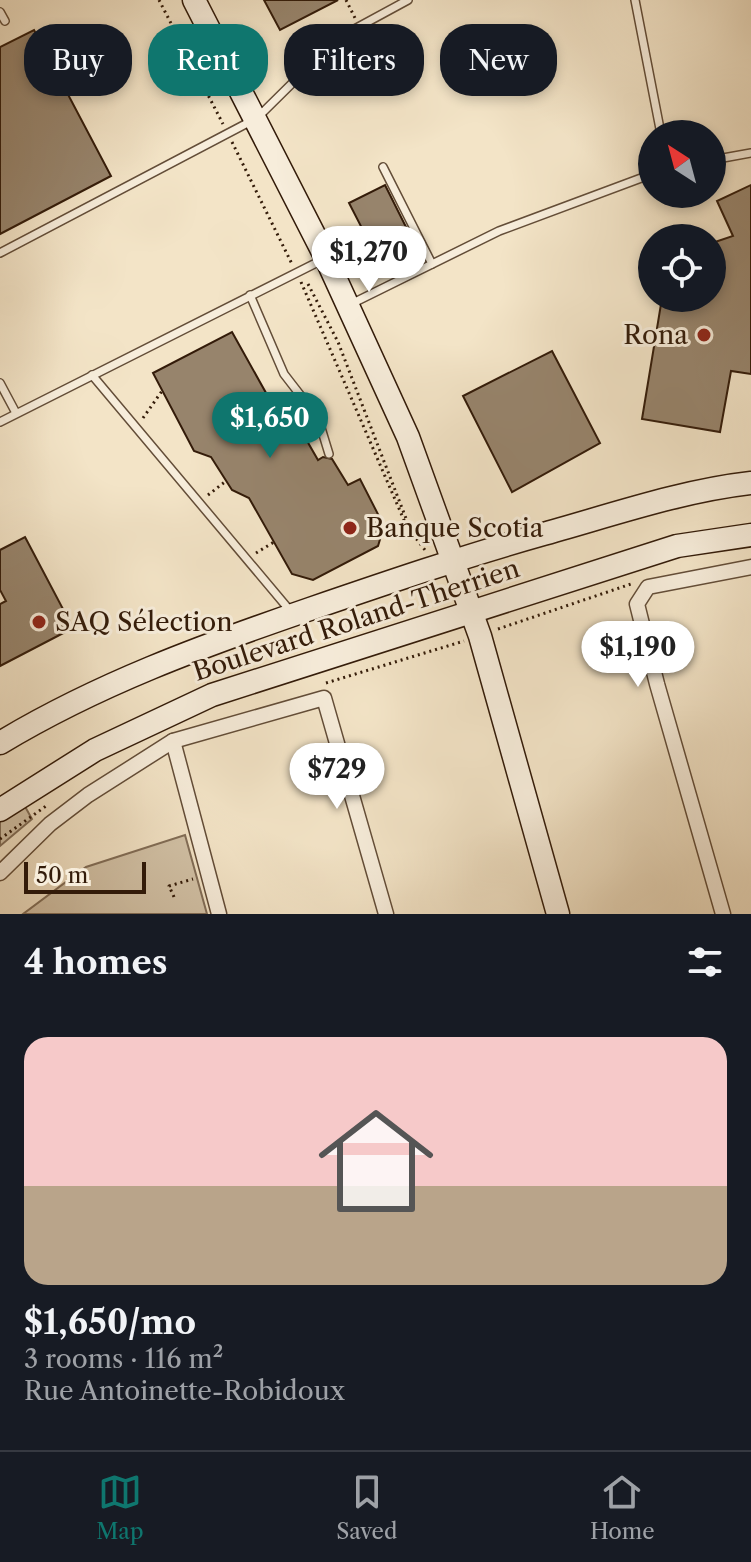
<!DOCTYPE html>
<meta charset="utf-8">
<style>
body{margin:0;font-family:"Libre Caslon Text",serif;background:#242831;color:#f1f3f6;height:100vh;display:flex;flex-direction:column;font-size:30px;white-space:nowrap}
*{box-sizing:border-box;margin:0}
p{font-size:26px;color:#9ea1a6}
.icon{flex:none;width:44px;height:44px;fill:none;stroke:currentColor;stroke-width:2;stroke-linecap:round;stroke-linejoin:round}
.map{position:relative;height:914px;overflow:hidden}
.sheet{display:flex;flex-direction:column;background:#171b24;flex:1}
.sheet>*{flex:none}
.hud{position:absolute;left:24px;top:24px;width:704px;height:72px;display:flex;gap:16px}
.needle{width:52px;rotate:324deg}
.buttons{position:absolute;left:638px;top:120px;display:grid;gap:16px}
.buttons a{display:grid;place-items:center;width:88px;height:88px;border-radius:50%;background:#171b24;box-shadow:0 4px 12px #0003;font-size:40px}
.scale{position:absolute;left:24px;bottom:20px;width:122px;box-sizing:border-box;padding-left:8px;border:4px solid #331b09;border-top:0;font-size:22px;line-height:28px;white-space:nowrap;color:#331b09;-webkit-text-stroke:6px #f7eddb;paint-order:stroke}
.price{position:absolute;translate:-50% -68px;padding:0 18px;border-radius:28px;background:#fff;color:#222;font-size:26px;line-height:52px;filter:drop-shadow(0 2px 4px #0008)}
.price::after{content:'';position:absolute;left:50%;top:48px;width:24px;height:18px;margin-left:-12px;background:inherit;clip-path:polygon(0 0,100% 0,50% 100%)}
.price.current{background:#0f766e;color:#fff}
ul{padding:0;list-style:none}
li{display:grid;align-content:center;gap:16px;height:424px;padding:0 24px}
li+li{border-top:2px solid #363941}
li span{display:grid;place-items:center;height:248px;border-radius:24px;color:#555}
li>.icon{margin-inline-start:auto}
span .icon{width:144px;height:144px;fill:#fffc;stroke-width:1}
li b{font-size:34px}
h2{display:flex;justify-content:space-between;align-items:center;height:96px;padding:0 24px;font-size:34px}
.tag{padding:0 28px;border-radius:32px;background:#171b24;box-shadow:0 4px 12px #0003;font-size:28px;line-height:72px}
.tag.current{background:#0f766e;color:#fff}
.dock{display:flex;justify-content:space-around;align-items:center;height:112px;border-top:2px solid #363941;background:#171b24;font-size:22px;color:#9ea1a6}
.dock a{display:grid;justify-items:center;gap:4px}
.dock .current{color:#0f766e}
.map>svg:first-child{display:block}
.green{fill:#d2c2a7;stroke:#826e58;stroke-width:2}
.building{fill:#97846c;stroke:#331b09;stroke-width:2}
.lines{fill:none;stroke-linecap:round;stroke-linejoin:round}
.lane-casing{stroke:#634d38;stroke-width:10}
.street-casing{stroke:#634d38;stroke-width:17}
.secondary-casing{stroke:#331b09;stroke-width:25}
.path{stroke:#331b09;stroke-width:3;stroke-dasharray:2 4;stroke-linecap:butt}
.lane{stroke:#f7eddb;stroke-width:7}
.street{stroke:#f7eddb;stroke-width:14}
.secondary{stroke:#f7eddb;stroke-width:22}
.poi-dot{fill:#8f2418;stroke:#f7eddb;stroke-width:3}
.labels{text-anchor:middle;stroke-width:6;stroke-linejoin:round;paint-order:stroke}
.poi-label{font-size:26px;fill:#331b09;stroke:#f7eddb;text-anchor:start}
.street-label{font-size:26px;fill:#331b09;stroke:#f7eddb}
</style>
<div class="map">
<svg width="751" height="914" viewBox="0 0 751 914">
<rect width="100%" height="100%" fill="#f3e4c7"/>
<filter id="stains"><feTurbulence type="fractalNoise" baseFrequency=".0025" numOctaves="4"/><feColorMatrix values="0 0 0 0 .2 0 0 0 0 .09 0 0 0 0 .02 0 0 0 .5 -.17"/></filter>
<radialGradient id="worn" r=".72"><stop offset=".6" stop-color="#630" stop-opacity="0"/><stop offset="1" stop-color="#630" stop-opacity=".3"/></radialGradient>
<g class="green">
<path d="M23 803 32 819 0 846V820Z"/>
<path d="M185 835 207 914H23L86 867Z"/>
</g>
<g class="building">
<path d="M264 0H338L280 30Z"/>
<path d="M34 30 111 176 0 234V47Z"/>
<path d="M385 185 420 255 385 273 349 203Z"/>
<path d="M751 185V374L731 371 720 432 642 419 662 298H712V243L733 236 717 201Z"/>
<path d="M232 332 270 400 280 394 318 460 323 457 332 459 348 485 360 479 384 526 378 546 313 580 292 574 249 498 232 490 211 457 194 451 153 373Z"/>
<path d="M552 351 600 443 512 492 463 396Z"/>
<path d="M25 537 73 628 0 666V604L6 601 0 590V550Z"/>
</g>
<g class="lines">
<defs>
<g id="lane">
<path d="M635 0 661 134"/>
<path d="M0 12 5 21"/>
<path d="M712 160 751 153"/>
<path d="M383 167 432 264"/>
<path d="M0 253 257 118 338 38 408 0"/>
<path d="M250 295 284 374 318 418 329 454"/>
<path d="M351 304 499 231 652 174"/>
<path d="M92 375 292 613"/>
<path d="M0 383 16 413"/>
<path d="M0 422 324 259"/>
</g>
<g id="street">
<path d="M173 741 219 914"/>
<path d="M0 873 50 824 88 795 173 741 324 698 386 914"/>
<path d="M723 914 657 684 637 604 648 587 751 567"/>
</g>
<g id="secondary">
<path d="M194 0 326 258 408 437 480 636 558 914"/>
<path d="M0 743C98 684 202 646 310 609 386 583 462 557 540 535 609 516 680 491 751 483"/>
<path d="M0 810 95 750 212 695 677 546 751 535"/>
</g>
</defs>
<use href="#lane" class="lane-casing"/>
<use href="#street" class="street-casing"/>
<use href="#secondary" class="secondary-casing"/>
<g class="path">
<path d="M159 0 223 124"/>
<path d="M346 0 355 18"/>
<path d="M232 142 292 264"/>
<path d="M301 282 407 527 425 550"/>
<path d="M308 284 338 342 407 521"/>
<path d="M143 418 162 391"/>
<path d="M208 495 226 481"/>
<path d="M256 553 274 542"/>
<path d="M498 629 631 584"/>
<path d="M326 683 464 641"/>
<path d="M0 839 46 806"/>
<path d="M174 897 169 886 193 879"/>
</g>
<use href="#lane" class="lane"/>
<use href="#street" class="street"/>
<use href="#secondary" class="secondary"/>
</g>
<g class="poi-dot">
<circle cx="704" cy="335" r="8"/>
<circle cx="350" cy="528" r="8"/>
<circle cx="39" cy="622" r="8"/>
</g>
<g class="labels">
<g class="poi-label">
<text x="688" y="344" text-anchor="end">Rona</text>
<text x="366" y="537">Banque Scotia</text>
<text x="55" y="631">SAQ Sélection</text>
</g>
<g class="street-label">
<text transform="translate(356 620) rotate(-18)" y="9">Boulevard Roland-Therrien</text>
</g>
</g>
<rect width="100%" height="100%" filter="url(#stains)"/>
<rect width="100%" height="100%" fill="url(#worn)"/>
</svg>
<div class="buttons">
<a><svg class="needle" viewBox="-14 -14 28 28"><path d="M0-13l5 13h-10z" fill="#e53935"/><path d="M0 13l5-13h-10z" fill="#9ea1a6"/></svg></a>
<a><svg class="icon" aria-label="locate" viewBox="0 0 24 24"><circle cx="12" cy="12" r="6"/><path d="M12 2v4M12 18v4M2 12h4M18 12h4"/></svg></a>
</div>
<div class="scale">50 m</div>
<b class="price" style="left:369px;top:294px">$1,270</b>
<b class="price current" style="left:270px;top:460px">$1,650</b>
<b class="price" style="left:638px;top:689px">$1,190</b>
<b class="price" style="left:337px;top:811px">$729</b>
<div class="hud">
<a class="tag">Buy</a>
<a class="tag current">Rent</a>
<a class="tag">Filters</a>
<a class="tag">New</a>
</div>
</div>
<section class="sheet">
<h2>4 homes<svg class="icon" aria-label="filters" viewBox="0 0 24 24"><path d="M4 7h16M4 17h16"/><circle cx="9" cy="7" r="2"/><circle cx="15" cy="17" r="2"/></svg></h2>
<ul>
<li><span style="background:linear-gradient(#f6c9c9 60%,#b9a48a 0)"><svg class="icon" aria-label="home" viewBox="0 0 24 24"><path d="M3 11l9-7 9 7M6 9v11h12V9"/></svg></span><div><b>$1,650/mo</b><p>3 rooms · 116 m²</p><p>Rue Antoinette-Robidoux</p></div></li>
</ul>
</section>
<nav class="dock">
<a class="current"><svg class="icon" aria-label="map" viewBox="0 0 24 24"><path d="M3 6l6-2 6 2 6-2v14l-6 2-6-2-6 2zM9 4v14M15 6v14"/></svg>Map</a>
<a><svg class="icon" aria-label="saved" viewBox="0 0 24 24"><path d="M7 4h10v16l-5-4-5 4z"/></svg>Saved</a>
<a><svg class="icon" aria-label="home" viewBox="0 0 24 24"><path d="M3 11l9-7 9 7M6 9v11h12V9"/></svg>Home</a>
</nav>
